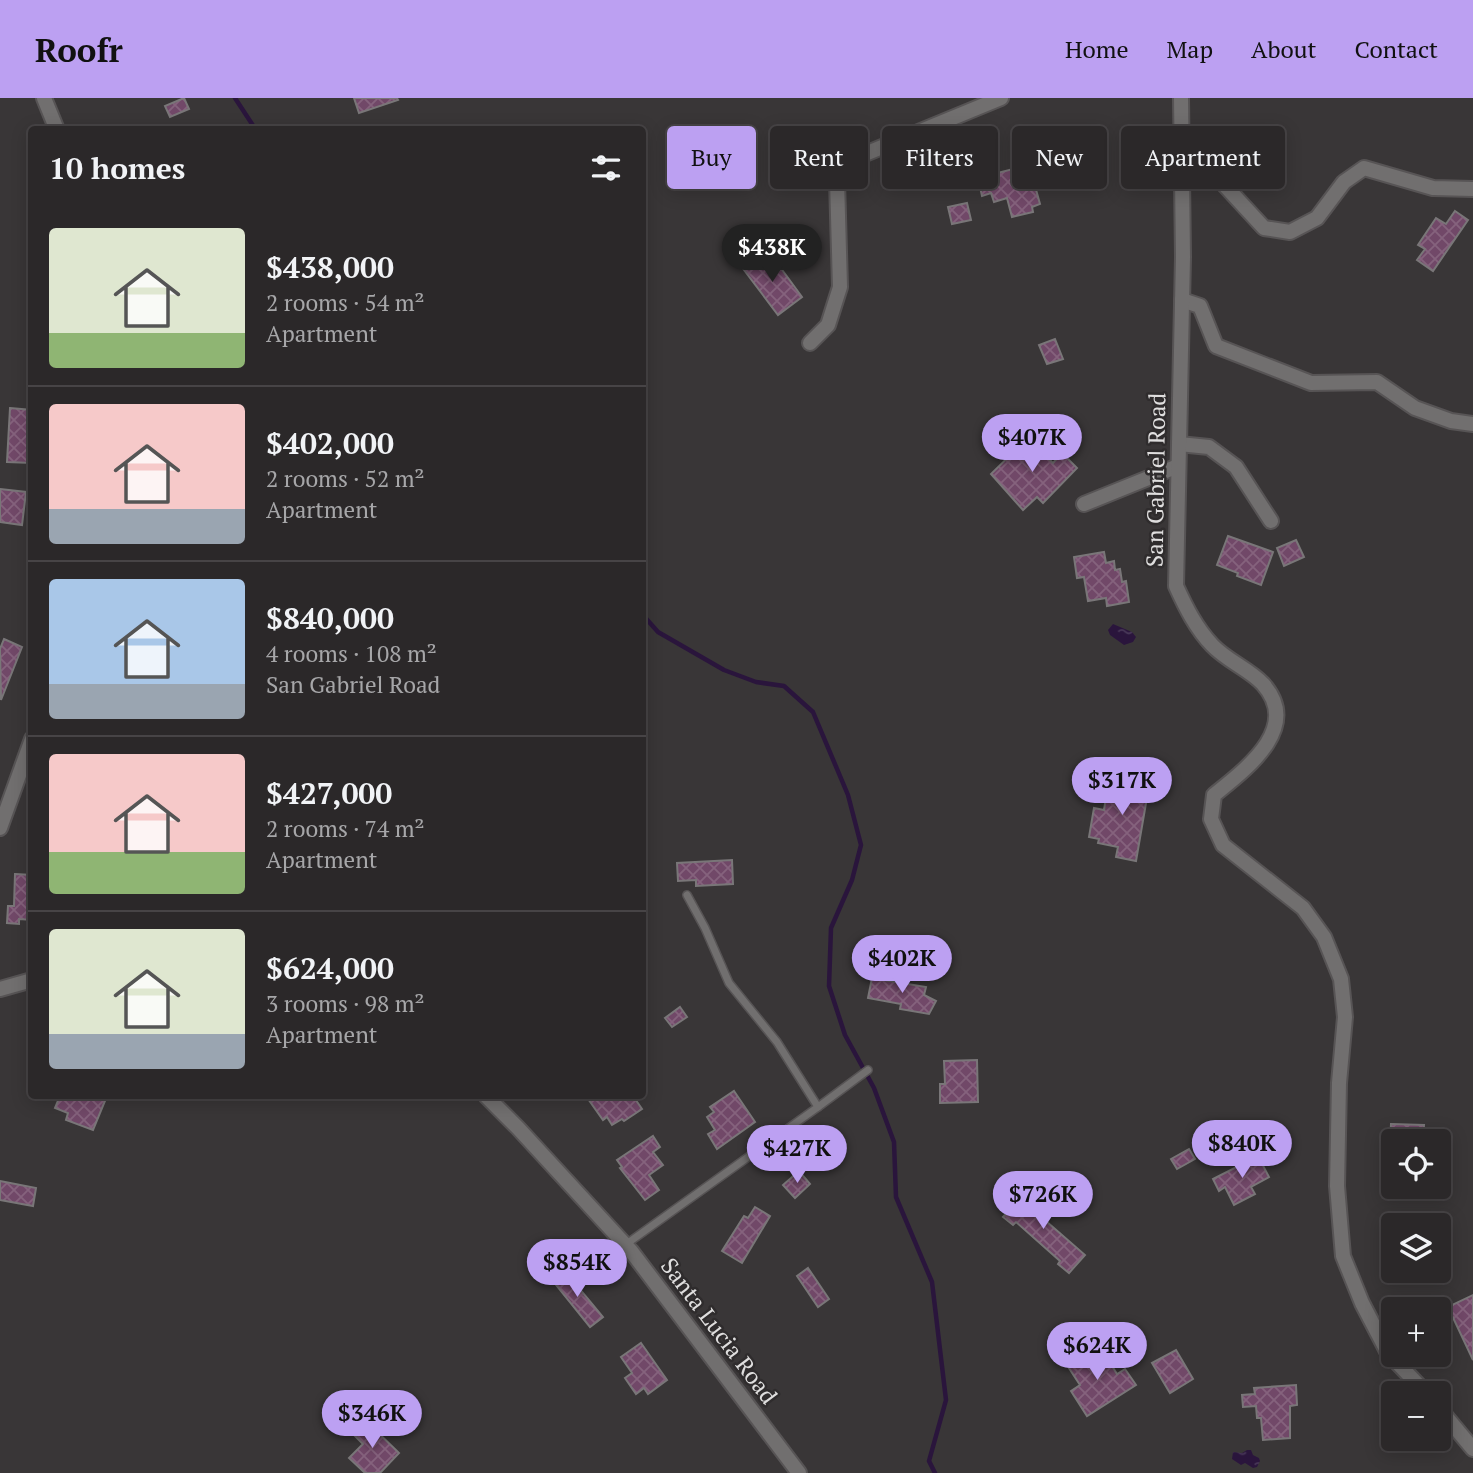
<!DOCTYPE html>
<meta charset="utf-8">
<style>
body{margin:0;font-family:"PT Serif",serif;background:#373435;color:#f1f3f6;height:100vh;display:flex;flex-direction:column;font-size:26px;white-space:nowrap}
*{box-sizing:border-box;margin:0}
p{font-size:23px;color:#a6a6a8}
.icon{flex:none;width:38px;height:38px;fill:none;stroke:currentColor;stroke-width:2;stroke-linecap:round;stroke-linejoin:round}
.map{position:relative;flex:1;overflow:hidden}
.side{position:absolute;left:28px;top:28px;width:618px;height:973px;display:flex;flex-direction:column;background:#2b2829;border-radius:7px;box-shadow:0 4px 18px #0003,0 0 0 2px #474446}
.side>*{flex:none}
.guide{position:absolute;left:667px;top:28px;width:665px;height:63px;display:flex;gap:14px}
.buttons{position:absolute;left:1381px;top:1031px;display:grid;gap:14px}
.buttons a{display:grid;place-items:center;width:70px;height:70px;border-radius:7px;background:#2b2829;box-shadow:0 4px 18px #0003,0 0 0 2px #474446;font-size:35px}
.price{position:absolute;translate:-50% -60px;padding:0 16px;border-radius:24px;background:#bca0f2;color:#111;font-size:23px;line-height:46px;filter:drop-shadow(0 2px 4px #0008)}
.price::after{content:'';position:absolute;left:50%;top:42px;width:21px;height:16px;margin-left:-10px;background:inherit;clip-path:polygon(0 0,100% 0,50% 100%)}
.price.selected{background:#222;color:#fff}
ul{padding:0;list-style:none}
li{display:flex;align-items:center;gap:21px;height:175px;padding:0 21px}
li+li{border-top:2px solid #474446}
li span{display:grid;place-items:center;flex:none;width:196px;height:140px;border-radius:7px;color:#555}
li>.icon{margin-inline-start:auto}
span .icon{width:84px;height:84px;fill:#fffc;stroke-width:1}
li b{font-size:30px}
h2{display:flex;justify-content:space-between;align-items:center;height:84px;padding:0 21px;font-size:30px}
.tag{padding:0 24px;border-radius:7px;background:#2b2829;box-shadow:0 4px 18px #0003,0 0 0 2px #474446;font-size:24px;line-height:63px}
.tag.selected{background:#bca0f2;color:#111}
header{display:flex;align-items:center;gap:42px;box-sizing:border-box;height:98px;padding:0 35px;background:#bca0f2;color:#111}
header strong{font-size:33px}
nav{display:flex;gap:38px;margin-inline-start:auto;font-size:24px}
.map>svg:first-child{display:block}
.water{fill:url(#water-ripples)}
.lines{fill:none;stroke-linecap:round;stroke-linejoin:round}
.stream{stroke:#2a153c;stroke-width:4.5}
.building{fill:url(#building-cross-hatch);stroke:#797678;stroke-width:2}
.service-casing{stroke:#575455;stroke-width:10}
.minor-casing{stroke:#575455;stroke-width:18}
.tertiary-casing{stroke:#575455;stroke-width:18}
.service{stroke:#716f6f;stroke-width:7}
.minor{stroke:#716f6f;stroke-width:14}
.tertiary{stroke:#716f6f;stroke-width:14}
.labels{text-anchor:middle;stroke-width:5;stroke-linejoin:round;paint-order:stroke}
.street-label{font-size:23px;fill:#dfdede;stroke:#2f2c2d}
</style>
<header>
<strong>Roofr</strong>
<nav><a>Home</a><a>Map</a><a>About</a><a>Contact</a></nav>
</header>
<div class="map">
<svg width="1473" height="1375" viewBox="0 0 1473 1375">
<defs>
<pattern id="water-ripples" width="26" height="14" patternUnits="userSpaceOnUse" patternTransform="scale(1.75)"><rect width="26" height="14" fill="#2a153c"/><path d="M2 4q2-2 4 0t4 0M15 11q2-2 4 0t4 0" fill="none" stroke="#483758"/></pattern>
<pattern id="building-cross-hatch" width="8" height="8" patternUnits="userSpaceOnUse" patternTransform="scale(1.75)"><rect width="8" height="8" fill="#714868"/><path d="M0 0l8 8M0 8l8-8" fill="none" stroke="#85627d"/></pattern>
</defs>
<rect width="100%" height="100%" fill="#393637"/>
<g class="water">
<path d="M1113 526 1132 534 1136 539 1133 544 1124 547 1110 537 1108 532Z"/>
<path d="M1247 1352H1251L1253 1357 1259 1360 1260 1363 1257 1369 1253 1370 1245 1365 1241 1367 1232 1361 1233 1354 1242 1355Z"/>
</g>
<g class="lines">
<g class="stream">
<path d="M235 0 256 32"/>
<path d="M642 516 658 534 724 572 756 584 784 588 813 614 848 697 861 747 852 782 831 830 829 888 845 937 874 990 894 1044 896 1099 932 1184 946 1302 929 1363 935 1375"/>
</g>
</g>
<g class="building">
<path d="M184 0 189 11 170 19 165 8Z"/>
<path d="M354 0H397L398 2 359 15Z"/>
<path d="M1021 69 1025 83 1033 81 1040 106 1032 109 1033 114 1012 119 1007 100 994 104 991 95 982 98 978 80Z"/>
<path d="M967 105 971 122 952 126 948 109Z"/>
<path d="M1455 113 1468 122 1433 173 1417 162 1425 151 1418 147 1436 120 1446 126Z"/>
<path d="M756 157 767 172 777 165 802 199 778 217 741 168Z"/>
<path d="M1055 241 1063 261 1047 266 1039 247Z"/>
<path d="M10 310 32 312V365L7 364Z"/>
<path d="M1028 340 1053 365 1062 355 1077 370 1043 405 1037 399 1023 412 991 376Z"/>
<path d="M0 391 26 394 22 427 0 424Z"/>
<path d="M1228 438 1273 454 1261 487 1237 478 1238 475 1217 467Z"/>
<path d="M1296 442 1304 459 1284 468 1277 450Z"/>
<path d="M1104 454 1106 465 1114 463 1115 472 1120 471 1122 484 1126 483 1129 504 1107 508 1106 500 1088 503 1084 479 1077 480 1074 459Z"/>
<path d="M4 541 22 549 1 602 0 551Z"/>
<path d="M1129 678 1150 682 1136 763 1116 759 1118 749 1098 745 1099 741 1089 739 1094 710 1104 712 1109 681 1128 684Z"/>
<path d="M732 762 733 786 696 788V782L678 783 677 765Z"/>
<path d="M15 776 32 777V822L19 821V826L7 825 8 808H14Z"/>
<path d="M872 880 926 889 924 897 936 903 929 916 900 911 901 906 868 900Z"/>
<path d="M680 909 687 919 672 929 665 920Z"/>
<path d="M977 962 978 1004 940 1005V986H945L944 963Z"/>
<path d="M734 993 755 1024 717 1051 708 1036 715 1032 707 1019 714 1014 710 1009Z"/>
<path d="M60 998H107L93 1032 66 1022 68 1015 55 1010Z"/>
<path d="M586 998H633L642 1011 624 1023 622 1021 612 1027 607 1019 603 1022Z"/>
<path d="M1391 1026 1424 1027 1423 1043H1390Z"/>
<path d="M653 1038 660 1049 653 1054 663 1067 649 1077 659 1092 645 1102 620 1070 622 1069 617 1062Z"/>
<path d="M1189 1051 1195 1061 1177 1071 1171 1061Z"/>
<path d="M1258 1058 1269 1079 1251 1089 1255 1096 1234 1107 1225 1089 1219 1093 1213 1081Z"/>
<path d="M799 1073 810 1086 795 1100 783 1087Z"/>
<path d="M0 1083 36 1090 33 1108 0 1102Z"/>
<path d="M1029 1093 1038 1101 1031 1110 1085 1157 1069 1175 1058 1166 1060 1163 1016 1124 1013 1127 1003 1119 1013 1108 1007 1103 1016 1094 1023 1100Z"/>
<path d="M755 1109 770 1118 742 1165 722 1153 744 1118 748 1120Z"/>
<path d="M808 1170 829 1201 818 1209 797 1178Z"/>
<path d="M564 1172 603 1219 590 1229 552 1182Z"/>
<path d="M1473 1197V1262L1448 1209Z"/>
<path d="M641 1245 667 1282 648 1296 644 1290 636 1296 625 1280 632 1275 621 1259Z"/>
<path d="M1088 1249 1100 1268 1109 1263 1117 1276 1125 1271 1136 1287 1087 1318 1071 1293 1080 1287 1065 1264Z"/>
<path d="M1176 1252 1193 1281 1170 1295 1152 1265Z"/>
<path d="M1296 1287 1297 1307 1290 1308V1340L1263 1342 1261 1320H1257L1256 1308 1243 1309 1242 1297 1255 1296 1254 1290Z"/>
<path d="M365 1322 399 1355 380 1375H365L349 1360 363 1346 352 1335Z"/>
</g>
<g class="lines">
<defs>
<g id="service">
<path d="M818 1009 868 972"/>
<path d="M625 1147 818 1009 777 944 729 885 705 830 687 797"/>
</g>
<g id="minor">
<path d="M44 0 57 32"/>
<path d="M1182 41 1264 130 1290 134 1317 120 1344 84 1364 70 1433 90 1473 91"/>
<path d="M1182 202 1200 208 1216 248 1311 285 1377 284 1415 310 1451 323 1473 326"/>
<path d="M810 245 828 227 840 189 837 82 848 63 1001 0"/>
<path d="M1179 346 1209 349 1236 369 1271 423"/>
<path d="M1084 406 1178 368"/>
<path d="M0 730 32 641"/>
</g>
<g id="tertiary">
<path d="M1181 0 1183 159 1176 488C1186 510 1196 530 1212 547 1227 563 1249 571 1263 586 1302 630 1246 671 1214 697L1211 721 1223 747 1303 810 1324 839 1341 881 1345 919 1339 985 1337 1088 1343 1158 1362 1205 1388 1255 1426 1295"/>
<path d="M0 891 32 882"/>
<path d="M486 998 518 1030 631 1153 799 1375"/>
<path d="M1438 1309 1473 1351"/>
</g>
</defs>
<use href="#service" class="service-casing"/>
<use href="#minor" class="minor-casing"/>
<use href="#tertiary" class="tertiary-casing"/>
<use href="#service" class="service"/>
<use href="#minor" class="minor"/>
<use href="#tertiary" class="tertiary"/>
</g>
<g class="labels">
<g class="street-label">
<text transform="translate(1156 382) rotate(-89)" y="8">San Gabriel Road</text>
<text transform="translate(719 1233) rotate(53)" y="8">Santa Lucia Road</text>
</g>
</g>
</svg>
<div class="buttons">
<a><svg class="icon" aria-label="locate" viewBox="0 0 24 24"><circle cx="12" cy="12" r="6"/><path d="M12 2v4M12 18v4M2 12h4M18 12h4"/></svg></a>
<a><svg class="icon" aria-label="layers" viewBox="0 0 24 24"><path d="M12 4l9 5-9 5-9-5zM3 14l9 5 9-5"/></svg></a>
<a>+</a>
<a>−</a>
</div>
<b class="price selected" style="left:772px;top:186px">$438K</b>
<b class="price" style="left:1032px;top:376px">$407K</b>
<b class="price" style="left:1122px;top:719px">$317K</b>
<b class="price" style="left:902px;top:897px">$402K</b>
<b class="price" style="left:1242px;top:1082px">$840K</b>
<b class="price" style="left:797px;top:1087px">$427K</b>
<b class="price" style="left:1043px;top:1133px">$726K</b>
<b class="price" style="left:577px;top:1201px">$854K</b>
<b class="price" style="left:1097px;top:1284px">$624K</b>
<b class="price" style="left:372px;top:1352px">$346K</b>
<div class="guide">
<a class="tag selected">Buy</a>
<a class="tag">Rent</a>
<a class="tag">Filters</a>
<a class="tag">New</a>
<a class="tag">Apartment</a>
</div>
<section class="side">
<h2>10 homes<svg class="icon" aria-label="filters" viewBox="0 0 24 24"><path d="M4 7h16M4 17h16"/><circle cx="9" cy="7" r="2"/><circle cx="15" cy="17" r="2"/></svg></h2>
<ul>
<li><span style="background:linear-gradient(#dfe7d0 75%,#8fb573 0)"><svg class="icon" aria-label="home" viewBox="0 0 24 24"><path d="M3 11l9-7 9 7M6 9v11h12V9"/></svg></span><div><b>$438,000</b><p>2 rooms · 54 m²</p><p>Apartment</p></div></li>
<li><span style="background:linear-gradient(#f6c9c9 75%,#9aa5b1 0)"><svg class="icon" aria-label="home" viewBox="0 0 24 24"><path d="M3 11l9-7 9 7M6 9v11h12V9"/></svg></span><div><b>$402,000</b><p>2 rooms · 52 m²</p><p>Apartment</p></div></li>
<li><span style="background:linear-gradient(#a9c7e8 75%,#9aa5b1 0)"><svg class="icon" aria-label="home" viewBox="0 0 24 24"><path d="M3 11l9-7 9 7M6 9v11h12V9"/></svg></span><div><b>$840,000</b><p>4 rooms · 108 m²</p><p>San Gabriel Road</p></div></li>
<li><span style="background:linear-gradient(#f6c9c9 70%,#8fb573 0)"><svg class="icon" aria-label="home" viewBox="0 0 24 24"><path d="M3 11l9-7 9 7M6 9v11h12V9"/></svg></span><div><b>$427,000</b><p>2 rooms · 74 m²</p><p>Apartment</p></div></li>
<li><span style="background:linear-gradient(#dfe7d0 75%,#9aa5b1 0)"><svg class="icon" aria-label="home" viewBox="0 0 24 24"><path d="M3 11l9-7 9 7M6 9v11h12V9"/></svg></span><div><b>$624,000</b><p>3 rooms · 98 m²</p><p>Apartment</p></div></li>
</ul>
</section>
</div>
